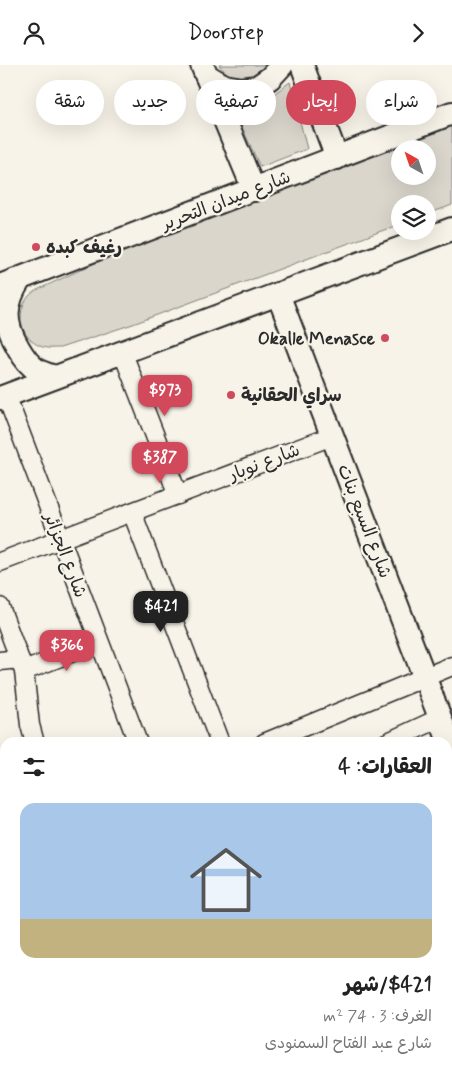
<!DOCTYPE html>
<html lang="ar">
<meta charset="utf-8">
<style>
body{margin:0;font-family:Mynerve,"Playpen Sans Arabic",sans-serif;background:#f2f2f2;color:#222;direction:rtl;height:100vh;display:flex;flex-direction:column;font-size:19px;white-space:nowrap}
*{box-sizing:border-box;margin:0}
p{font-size:16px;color:#767676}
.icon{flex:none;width:28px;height:28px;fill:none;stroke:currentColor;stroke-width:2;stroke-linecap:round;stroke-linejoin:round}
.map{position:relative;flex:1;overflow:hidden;direction:ltr}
.panel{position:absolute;left:0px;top:672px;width:452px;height:336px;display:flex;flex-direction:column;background:#fff;border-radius:15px 15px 0 0;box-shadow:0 5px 20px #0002;direction:rtl}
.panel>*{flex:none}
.guide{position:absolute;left:15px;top:15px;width:422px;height:45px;direction:rtl;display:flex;gap:10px}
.needle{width:32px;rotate:320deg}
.buttons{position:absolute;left:391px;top:75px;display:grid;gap:10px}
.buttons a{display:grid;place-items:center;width:45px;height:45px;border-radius:50%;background:#fff;box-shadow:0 5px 20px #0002;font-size:25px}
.price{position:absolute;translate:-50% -42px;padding:0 11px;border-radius:10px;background:#d1495b;color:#fff;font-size:16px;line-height:32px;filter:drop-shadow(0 1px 2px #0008)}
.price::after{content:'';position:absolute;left:50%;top:30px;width:15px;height:11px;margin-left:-8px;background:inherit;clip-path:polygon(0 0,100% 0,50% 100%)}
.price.current{background:#222;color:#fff}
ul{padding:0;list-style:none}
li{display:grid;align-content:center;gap:10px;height:265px;padding:0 20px}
li span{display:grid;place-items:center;height:155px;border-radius:15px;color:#555}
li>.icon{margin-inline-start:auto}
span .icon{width:90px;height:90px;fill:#fffc;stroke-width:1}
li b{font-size:21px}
h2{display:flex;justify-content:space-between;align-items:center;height:60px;padding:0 20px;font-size:21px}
.chip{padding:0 18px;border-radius:22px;background:#fff;box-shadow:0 5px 20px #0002;font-size:18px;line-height:45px}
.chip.current{background:#d1495b;color:#fff}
header{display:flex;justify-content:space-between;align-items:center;height:65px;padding:0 20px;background:#fff;font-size:22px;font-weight:600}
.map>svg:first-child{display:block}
.green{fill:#dad6cc;stroke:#82807c;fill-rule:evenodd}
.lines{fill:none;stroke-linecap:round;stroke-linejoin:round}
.minor-casing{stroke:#2b2b2b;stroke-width:21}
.major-casing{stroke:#2b2b2b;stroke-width:26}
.minor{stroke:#f7f3e8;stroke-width:18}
.major{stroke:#f7f3e8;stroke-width:22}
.poi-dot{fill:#d1495b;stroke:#f7f3e8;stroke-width:2}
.labels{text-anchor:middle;stroke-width:4.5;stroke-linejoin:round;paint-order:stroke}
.street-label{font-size:18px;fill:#2b2b2b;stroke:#f7f3e8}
.poi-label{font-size:18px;font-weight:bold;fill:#2b2b2b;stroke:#f7f3e8;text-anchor:start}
</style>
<header><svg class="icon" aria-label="forward" viewBox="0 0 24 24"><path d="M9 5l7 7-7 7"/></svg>Doorstep<svg class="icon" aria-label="person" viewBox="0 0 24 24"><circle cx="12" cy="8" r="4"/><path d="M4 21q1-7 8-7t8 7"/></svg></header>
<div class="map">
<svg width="452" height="1008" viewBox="0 0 452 1008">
<rect width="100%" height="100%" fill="#f7f3e8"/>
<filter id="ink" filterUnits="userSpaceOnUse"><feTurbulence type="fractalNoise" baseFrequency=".02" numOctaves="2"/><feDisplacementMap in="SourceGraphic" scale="10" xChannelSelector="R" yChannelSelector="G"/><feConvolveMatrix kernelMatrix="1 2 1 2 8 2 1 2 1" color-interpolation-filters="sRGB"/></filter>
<g filter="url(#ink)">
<g class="green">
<path d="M219 0H267C252 16 233 18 219 0Z"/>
<path d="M290 17 307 84 260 102 232 40 263 37Z"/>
<path d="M452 59V140L428 149V139H400V159L133 259 60 283C53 283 46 284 40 281 20 273 15 247 29 231 32 228 35 226 39 224L106 193ZM400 84H428V111H400Z"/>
</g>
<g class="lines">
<defs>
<g id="minor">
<path d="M122 286 178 430"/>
<path d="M6 330 138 678"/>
<path d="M132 447 220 678"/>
<path d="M0 497 332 371"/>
<path d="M0 542 24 606 30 660 35 678"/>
<path d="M0 596 19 594"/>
<path d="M24 606 99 577"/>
<path d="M264 678 452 601"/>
<path d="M386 678 440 653"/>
<path d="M0 784H5"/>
<path d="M448 872 452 870"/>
<path d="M0 881 5 877"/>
<path d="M0 916 5 921"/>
<path d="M0 1004 5 998"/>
<path d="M262 1004 264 1008"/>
<path d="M399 1004 400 1008"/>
<path d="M156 1008 159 1004"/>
<path d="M208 1008 211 1004"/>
</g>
<g id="major">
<path d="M202 0 254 125"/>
<path d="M302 0 337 93"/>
<path d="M206 10 224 21 242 24 257 22 270 13 282 0"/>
<path d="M20 214C4 239 3 258 19 284 23 291 29 300 37 305 42 308 49 310 55 312"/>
<path d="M0 221 452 48"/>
<path d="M278 229 452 684"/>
<path d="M0 333 452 164"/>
</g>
</defs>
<use href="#minor" class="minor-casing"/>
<use href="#major" class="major-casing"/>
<use href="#minor" class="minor"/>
<use href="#major" class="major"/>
</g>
</g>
<g class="poi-dot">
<circle cx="36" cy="182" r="5"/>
<circle cx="385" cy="273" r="5"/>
<circle cx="231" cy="330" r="5"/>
</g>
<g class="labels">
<g class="street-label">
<text transform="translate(226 135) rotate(-21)" y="6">شارع ميدان التحرير</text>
<text transform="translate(264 397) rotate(-21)" y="6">شارع نوبار</text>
<text transform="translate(365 456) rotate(69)" y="6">شارع السبع بنات</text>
<text transform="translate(66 490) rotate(69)" y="6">شارع الجزائر</text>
</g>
<g class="poi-label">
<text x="46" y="188">رغيف كبده</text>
<text x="375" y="279" text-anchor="end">Okalle Menasce</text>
<text x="241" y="336">سراي الحقانية</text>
</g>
</g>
</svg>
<div class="buttons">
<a><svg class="needle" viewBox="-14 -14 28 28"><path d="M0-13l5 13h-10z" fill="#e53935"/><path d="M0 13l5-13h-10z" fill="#767676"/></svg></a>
<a><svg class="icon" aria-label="layers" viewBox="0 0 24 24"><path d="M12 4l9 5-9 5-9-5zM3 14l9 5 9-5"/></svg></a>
</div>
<b class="price" style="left:165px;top:352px">$973</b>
<b class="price" style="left:160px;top:419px">$387</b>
<b class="price current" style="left:161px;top:568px">$421</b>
<b class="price" style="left:67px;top:607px">$366</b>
<div class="guide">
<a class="chip">شراء</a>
<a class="chip current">إيجار</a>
<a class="chip">تصفية</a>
<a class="chip">جديد</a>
<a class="chip">شقة</a>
</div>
<section class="panel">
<h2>العقارات: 4<svg class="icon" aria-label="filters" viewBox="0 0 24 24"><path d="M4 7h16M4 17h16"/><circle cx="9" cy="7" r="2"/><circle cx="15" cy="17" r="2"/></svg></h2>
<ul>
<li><span style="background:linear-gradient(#a9c7e8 75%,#c2b280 0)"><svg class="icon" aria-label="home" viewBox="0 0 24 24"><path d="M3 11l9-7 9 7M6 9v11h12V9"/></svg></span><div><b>$421/شهر</b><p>الغرف: 3 · 74 m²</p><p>شارع عبد الفتاح السمنودى</p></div></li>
</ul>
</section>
</div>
